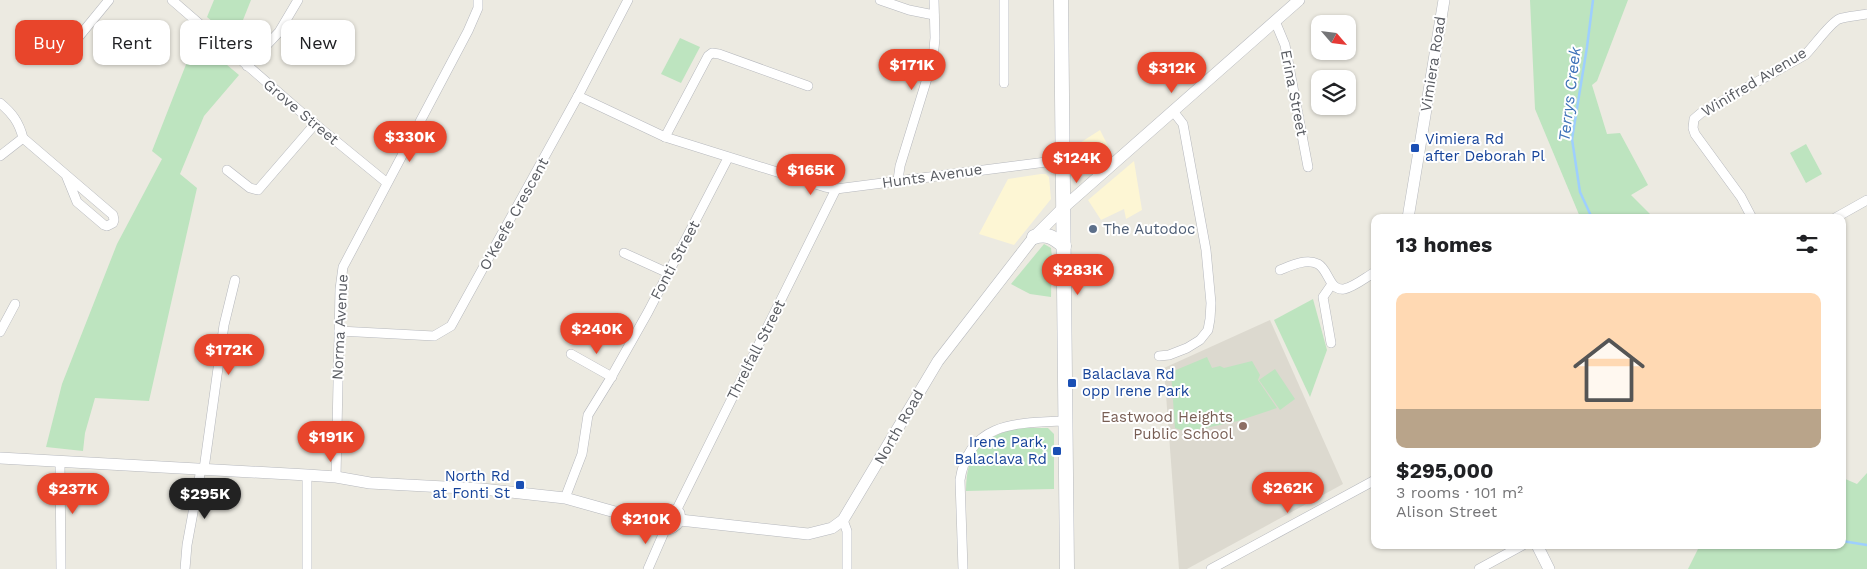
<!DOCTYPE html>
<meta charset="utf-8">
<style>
body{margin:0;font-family:"Work Sans",sans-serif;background:#f2f2f2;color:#202124;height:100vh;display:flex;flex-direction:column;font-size:19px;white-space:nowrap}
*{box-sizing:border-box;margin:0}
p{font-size:16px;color:#757577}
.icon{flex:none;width:28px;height:28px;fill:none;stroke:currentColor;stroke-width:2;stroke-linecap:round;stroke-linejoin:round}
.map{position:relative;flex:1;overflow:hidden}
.drawer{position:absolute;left:1371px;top:214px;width:475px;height:335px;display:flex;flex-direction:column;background:#fff;border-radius:10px;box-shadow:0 1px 4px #0004}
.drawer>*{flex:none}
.guide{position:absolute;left:15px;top:20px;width:475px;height:45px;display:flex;gap:10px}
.needle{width:32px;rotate:118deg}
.buttons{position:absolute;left:1311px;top:15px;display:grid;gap:10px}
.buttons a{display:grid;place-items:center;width:45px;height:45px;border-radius:10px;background:#fff;box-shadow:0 1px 4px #0004;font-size:25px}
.price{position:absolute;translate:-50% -42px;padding:0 11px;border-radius:18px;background:#e8452b;color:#fff;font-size:16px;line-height:32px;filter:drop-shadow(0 1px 2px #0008)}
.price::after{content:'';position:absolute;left:50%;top:30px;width:15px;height:11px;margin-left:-8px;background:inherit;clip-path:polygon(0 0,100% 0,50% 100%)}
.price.active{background:#222;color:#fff}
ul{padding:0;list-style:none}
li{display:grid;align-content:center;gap:10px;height:265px;padding:0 25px}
li span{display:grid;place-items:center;height:155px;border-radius:10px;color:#555}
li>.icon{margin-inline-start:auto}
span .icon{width:90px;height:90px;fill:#fffc;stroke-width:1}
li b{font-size:21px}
h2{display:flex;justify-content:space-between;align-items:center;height:60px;padding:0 25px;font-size:21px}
.tag{padding:0 18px;border-radius:10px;background:#fff;box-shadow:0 1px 4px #0004;font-size:18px;line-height:45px}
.tag.active{background:#e8452b;color:#fff}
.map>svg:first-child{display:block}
.commercial{fill:#fdf6d4}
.education{fill:#dcd9cf}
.green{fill:#bde4bf}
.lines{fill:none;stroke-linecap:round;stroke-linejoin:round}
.stream{stroke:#9ecffe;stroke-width:2.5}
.minor-casing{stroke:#b6b8bd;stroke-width:10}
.tertiary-casing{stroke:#b6b8bd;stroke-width:12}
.secondary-casing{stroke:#b6b9bf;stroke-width:15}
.minor{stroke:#fff;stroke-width:9}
.tertiary{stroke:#fff;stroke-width:11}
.secondary{stroke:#fff;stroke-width:14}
.transit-dot{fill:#1a4fb4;stroke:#fff;stroke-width:2}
.service-dot{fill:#5c6f8a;stroke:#fff;stroke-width:2}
.education-dot{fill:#8d6e63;stroke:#fff;stroke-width:2}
.labels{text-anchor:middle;stroke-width:4;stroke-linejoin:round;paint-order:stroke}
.street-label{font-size:15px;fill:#595c62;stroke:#fff}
.transit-label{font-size:15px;fill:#164399;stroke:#fff;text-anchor:start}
.service-label{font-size:15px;fill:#4e5e75;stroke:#fff;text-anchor:start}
.education-label{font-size:15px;fill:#785e54;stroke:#fff;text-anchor:end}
.water-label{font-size:16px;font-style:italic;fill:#3f73b8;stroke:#fff}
</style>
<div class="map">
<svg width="1867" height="569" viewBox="0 0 1867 569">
<rect width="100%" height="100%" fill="#eceae1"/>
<g class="commercial">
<path d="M1100 130 1110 150 1076 180H1075V146Z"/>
<path d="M1134 161 1142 210 1126 219 1124 209 1101 220 1088 200Z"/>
<path d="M1041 174H1046L1049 177 1051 199 1014 245 979 234 1008 179Z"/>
</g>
<path class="education" d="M1270 320 1343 484 1187 569H1179L1164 368Z"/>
<g class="green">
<path d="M214 0H251L235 40 207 17Z"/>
<path d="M1530 0H1628L1597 81 1592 85 1607 134 1620 133 1648 185 1631 195 1653 217H1580L1535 109Z"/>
<path d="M680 38 700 47 681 83 661 74Z"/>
<path d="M196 39 239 75 204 116 180 174 197 188 149 401 95 398 85 433 83 451 46 447 62 384 117 244 162 159 152 151Z"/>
<path d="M1806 144 1822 174 1806 183 1790 153Z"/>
<path d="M1044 244 1051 248 1052 257 1051 297 1030 294 1011 284Z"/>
<path d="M1313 299 1327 350 1310 397 1274 320Z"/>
<path d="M1207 357 1212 368 1220 366 1224 368 1252 361 1260 375 1258 380 1277 408 1238 421 1187 432 1175 428 1171 372Z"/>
<path d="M1275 369 1295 399 1280 410 1259 380Z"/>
<path d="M1018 428H1048L1054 434V489L966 491C966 452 981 437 1018 428Z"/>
<path d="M1867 473V569H1688L1700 545H1842L1843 478 1857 484Z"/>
</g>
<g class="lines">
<g class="stream">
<path d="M1592 218 1580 192 1572 139 1587 47 1593 0"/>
<path d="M1842 541 1867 545"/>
</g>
<defs>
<g id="minor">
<path d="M172 0 309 119 386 182"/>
<path d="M880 0 909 10 934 15"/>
<path d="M1275 21 1285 45 1308 167"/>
<path d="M77 39 109 0"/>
<path d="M247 66 279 32 298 0"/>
<path d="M1004 83V0"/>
<path d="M578 96 665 137 825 187 836 189 1062 160"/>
<path d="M0 103C12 113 19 122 23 138L113 215 114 220 113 223 107 226 104 225 77 202 66 175"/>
<path d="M665 137 708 56 712 53 719 54 808 86"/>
<path d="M0 156 23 138"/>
<path d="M227 170 250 188 258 190 315 124"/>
<path d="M898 180 900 166 933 59 935 38 934 0"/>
<path d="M1752 218 1741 197 1695 134 1693 128 1694 119 1701 113 1805 55C1814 46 1830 23 1839 19 1847 16 1858 16 1867 14"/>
<path d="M1835 218 1867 200"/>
<path d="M624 253 668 273"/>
<path d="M1280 270C1290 266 1306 258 1318 264 1329 270 1329 291 1344 289 1354 287 1366 277 1375 272"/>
<path d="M339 331 434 336 451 326 578 96 628 0"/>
<path d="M0 332 15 304"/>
<path d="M1331 343 1323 297 1332 284"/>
<path d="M571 354 612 377"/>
<path d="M1159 356 1169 355 1187 348 1200 340 1208 330 1210 319 1211 303 1206 250 1183 124 1173 111"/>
<path d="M60 462 61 569"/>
<path d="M204 469 224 325 235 280"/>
<path d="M307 475V569"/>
<path d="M336 477 340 289 343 267 468 31 478 8V0"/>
<path d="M565 498 582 454 588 415 609 381 648 312 728 158"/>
<path d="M676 511 836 189"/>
<path d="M843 520 847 531V569"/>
<path d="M185 569 187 545 201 469"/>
<path d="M648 569 665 530"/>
<path d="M963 569 960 480C969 421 1018 423 1065 421"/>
<path d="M1211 569 1375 480"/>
<path d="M1479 569 1523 545"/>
</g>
<g id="tertiary">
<path d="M1408 218 1444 0"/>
<path d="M0 458 307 475 336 477 370 483 482 489 565 498 615 512 658 518"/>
<path d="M672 510 679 513 680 520C676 526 669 531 662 529L657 521 658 518Z"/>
<path d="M680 520 808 534 832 528 843 520 938 361 1034 237 1063 208 1299 0"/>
<path d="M1537 545 1549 569"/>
</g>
<g id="secondary">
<path d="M1061 0 1067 569"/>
<path d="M1034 237C1047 233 1053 237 1064 246"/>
</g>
</defs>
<use href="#minor" class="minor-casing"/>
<use href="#tertiary" class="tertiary-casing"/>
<use href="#secondary" class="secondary-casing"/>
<use href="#minor" class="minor"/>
<use href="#tertiary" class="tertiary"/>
<use href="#secondary" class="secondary"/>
</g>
<g class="transit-dot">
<rect x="1410" y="143" width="10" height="10" rx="2.5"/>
<rect x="1067" y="378" width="10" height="10" rx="2.5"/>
<rect x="1052" y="446" width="10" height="10" rx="2.5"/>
<rect x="515" y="480" width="10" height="10" rx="2.5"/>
</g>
<circle class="service-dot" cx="1093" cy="229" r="5"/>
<circle class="education-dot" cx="1243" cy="426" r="5"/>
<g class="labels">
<g class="street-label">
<text transform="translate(1433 64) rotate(-81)" y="5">Vimiera Road</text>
<text transform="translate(1754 82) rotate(-31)" y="5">Winifred Avenue</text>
<text transform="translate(1294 93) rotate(79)" y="5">Erina Street</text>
<text transform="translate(301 112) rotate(40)" y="5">Grove Street</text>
<text transform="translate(932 176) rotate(-8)" y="5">Hunts Avenue</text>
<text transform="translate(514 214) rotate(-61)" y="5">O'Keefe Crescent</text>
<text transform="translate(675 260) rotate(-62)" y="5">Fonti Street</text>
<text transform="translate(340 327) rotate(-87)" y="5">Norma Avenue</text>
<text transform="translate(756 350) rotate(-63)" y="5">Threlfall Street</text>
<text transform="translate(899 427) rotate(-60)" y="5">North Road</text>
</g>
<g class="transit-label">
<text x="1425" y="144">Vimiera Rd<tspan x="1425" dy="17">after Deborah Pl</tspan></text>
<text x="1082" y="379">Balaclava Rd<tspan x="1082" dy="17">opp Irene Park</tspan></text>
<text x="1047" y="447" text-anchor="end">Irene Park,<tspan x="1047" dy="17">Balaclava Rd</tspan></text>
<text x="510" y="481" text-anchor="end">North Rd<tspan x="510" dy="17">at Fonti St</tspan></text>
</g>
<g class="service-label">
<text x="1103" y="234">The Autodoc</text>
</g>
<g class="education-label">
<text x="1233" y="422">Eastwood Heights<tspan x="1233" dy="17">Public School</tspan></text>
</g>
<g class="water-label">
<text transform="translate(1569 94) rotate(-83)" y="6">Terrys Creek</text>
</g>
</g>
</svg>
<div class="buttons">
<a><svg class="needle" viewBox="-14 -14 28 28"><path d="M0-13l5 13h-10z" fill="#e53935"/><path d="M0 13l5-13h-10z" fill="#757577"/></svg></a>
<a><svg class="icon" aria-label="layers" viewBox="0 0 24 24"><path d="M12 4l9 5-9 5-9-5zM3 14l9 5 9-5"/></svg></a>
</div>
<b class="price" style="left:912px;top:91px">$171K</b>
<b class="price" style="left:1172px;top:94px">$312K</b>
<b class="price" style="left:410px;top:163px">$330K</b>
<b class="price" style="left:1077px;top:184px">$124K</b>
<b class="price" style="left:811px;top:196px">$165K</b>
<b class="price" style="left:1078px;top:296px">$283K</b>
<b class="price" style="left:597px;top:355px">$240K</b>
<b class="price" style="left:229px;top:376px">$172K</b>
<b class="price" style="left:331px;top:463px">$191K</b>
<b class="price" style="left:1288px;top:514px">$262K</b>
<b class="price" style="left:73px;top:515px">$237K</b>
<b class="price active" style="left:205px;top:520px">$295K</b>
<b class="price" style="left:646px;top:545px">$210K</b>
<div class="guide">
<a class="tag active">Buy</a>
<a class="tag">Rent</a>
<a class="tag">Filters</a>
<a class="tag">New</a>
</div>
<section class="drawer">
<h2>13 homes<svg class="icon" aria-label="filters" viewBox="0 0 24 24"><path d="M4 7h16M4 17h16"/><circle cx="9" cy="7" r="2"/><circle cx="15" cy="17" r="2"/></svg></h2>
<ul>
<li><span style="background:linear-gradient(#ffd9b3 75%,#b9a48a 0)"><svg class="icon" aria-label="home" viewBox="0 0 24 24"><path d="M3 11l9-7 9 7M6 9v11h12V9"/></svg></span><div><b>$295,000</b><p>3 rooms · 101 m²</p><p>Alison Street</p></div></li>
</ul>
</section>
</div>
